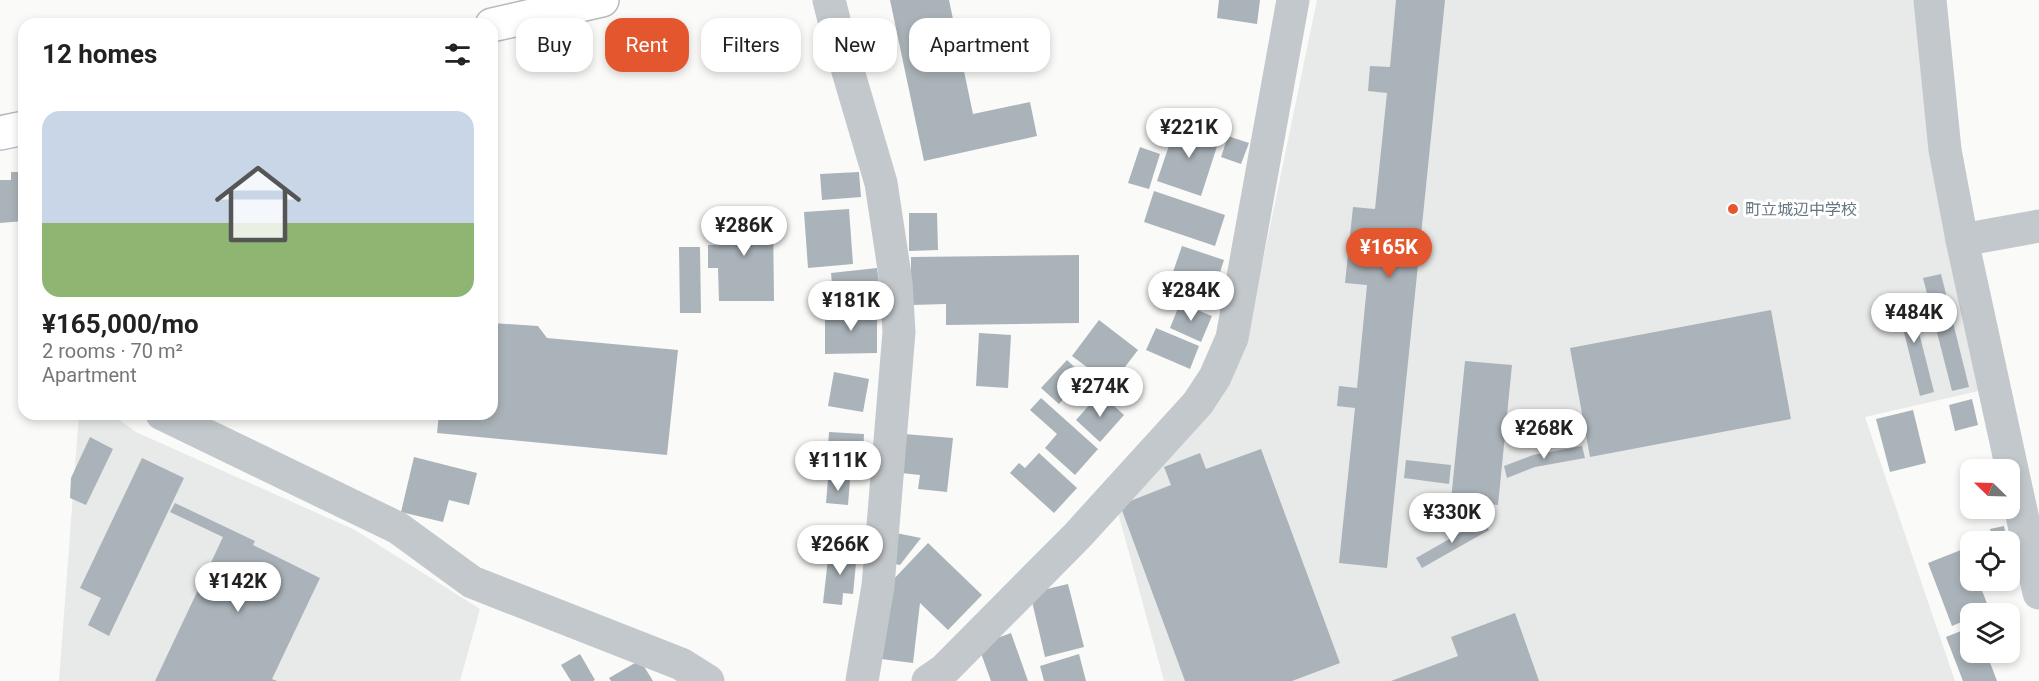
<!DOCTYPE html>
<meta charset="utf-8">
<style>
body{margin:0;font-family:Roboto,"Noto Sans JP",sans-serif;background:#f6f6f6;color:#222;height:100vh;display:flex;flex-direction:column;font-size:22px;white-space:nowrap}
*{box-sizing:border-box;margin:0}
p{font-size:20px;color:#767676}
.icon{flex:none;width:33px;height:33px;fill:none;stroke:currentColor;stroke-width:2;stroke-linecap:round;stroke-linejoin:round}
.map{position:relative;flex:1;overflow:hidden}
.drawer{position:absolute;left:18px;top:18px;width:480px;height:402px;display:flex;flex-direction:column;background:#fff;border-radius:18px;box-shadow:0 3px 9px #0003}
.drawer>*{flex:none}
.guide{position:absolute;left:516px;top:18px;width:570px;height:54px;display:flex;gap:12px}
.needle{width:39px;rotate:293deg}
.buttons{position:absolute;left:1960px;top:459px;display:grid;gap:12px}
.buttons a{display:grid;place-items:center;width:60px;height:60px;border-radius:12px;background:#fff;box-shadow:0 3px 9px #0003;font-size:30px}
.price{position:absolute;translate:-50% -51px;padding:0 14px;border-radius:21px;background:#fff;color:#222;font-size:20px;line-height:39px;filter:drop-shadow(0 2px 3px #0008)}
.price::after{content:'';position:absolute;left:50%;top:36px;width:18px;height:14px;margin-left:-9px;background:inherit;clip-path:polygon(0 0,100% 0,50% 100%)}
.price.on{background:#e4572e;color:#fff}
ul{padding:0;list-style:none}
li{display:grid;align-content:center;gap:12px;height:318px;padding:0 24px}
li+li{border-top:2px solid #e0e0e0}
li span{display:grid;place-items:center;height:186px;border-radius:18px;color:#555}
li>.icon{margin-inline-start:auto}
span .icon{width:108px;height:108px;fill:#fffc;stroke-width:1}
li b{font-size:26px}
h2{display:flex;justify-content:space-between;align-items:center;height:72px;padding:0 24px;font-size:26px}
.pill{padding:0 21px;border-radius:18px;background:#fff;box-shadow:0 3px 9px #0003;font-size:21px;line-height:54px}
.pill.on{background:#e4572e;color:#fff}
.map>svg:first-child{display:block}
.built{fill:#e8e9e9}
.building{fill:#aab3b9}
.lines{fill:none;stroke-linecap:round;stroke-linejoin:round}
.major-casing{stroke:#b5babe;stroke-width:36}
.minor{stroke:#c3c8cc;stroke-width:33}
.major{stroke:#fff;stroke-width:33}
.poi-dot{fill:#e4572e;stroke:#fff;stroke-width:2}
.labels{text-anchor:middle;stroke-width:6;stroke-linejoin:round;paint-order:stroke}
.poi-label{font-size:16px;fill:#657683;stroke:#fff;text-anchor:start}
</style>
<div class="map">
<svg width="2039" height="681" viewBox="0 0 2039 681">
<rect width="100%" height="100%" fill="#fafaf8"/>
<g class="built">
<path d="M1317 0H1919L1983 390 1865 417 1955 681H1164L1117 509 1216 405 1235 369 1249 328Z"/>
<path d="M79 414H111L136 432 355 530 480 609 460 681H59Z"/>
</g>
<g class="building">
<path d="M890 0H949L973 114 1030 102 1037 136 924 161Z"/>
<path d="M1219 0H1260L1257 24 1217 18Z"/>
<path d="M1396 0H1445L1387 568 1339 563 1355 408 1337 406 1339 386 1357 388 1367 285 1345 283 1353 207 1375 209 1387 93 1368 91 1370 66 1390 67Z"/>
<path d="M1177 122 1220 137 1201 196 1157 181Z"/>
<path d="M1228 136 1249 143 1241 164 1221 157Z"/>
<path d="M1140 147 1160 154 1149 189 1128 183Z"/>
<path d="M11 172H24V221L0 223V180H11Z"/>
<path d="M859 172 861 197 822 200 820 174Z"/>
<path d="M1154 191 1225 215 1215 246 1144 222Z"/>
<path d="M849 209 853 264 808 268 804 212Z"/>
<path d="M909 213H937L938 250 909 251Z"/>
<path d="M718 214H773L774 301H719L718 268H708V245H718Z"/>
<path d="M1182 246 1224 260 1209 306 1166 292Z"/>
<path d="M679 247H700L701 313H680Z"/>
<path d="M1079 255V323L946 325V304L911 305V257Z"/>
<path d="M877 268 882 303 842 308 840 283 832 284 831 273Z"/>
<path d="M1941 274 1969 387 1952 391 1923 278Z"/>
<path d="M1909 293 1934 392 1920 396 1895 297Z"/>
<path d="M1180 303 1212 316 1201 342 1170 328Z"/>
<path d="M1771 310 1791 419 1590 457 1570 348Z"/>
<path d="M877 311V353L825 354V312Z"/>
<path d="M1099 320 1138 350 1111 385 1072 356Z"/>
<path d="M492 323 538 326 547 338 678 350 667 455 437 433 439 414H492Z"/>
<path d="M1156 328 1199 346 1190 369 1146 350Z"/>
<path d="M979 333 1011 335 1008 388 976 386Z"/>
<path d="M1067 360 1084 376 1059 404 1041 388Z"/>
<path d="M1465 361 1512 365 1498 505 1451 500Z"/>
<path d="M834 372 869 379 863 412 828 406Z"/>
<path d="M1100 393 1124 415 1100 442 1076 420Z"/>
<path d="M1041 398 1098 449 1075 475 1045 448 1057 434 1030 410Z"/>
<path d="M1972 399 1978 425 1955 431 1949 405Z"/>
<path d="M1913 410 1926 463 1890 472 1876 419Z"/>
<path d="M829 432 864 434 862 476 835 474 837 448H828Z"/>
<path d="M904 434 953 438 947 492 918 489 920 475 901 473Z"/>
<path d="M90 437 113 449 86 505 70 498 71 478Z"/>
<path d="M1582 446 1585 458 1535 467 1507 478 1504 466 1533 455Z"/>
<path d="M1261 449 1340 663 1292 681H1185L1120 505 1171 485 1164 467 1200 453 1206 469Z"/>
<path d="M1039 453 1077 488 1054 513 1010 473 1019 463 1025 468Z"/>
<path d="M414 457 477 473 469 505 449 500 443 522 401 512Z"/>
<path d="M142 458 184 478 109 636 88 625 101 598 80 588Z"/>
<path d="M1406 460 1451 465 1449 484 1404 478Z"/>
<path d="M828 479 850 480 848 505 826 503Z"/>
<path d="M175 503 255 541 253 545 320 578 272 679 277 681H155L223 537 170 512Z"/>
<path d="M1483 520 1489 530 1422 568 1416 558Z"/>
<path d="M2004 526 2007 542H1993L1990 529Z"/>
<path d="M896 533 921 538 900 565 890 563Z"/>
<path d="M928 543 982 595 948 630 920 603 913 663 881 659 890 583Z"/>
<path d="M1971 546V580H1985L1979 583 1990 611 1983 614H1971V618L1952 626 1928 563Z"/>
<path d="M829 550 857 553 853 594 843 593 842 605 823 603Z"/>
<path d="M1068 584 1084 647 1045 657 1030 593Z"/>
<path d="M1515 613 1539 681H1391L1458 656 1451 637Z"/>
<path d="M1971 627V652H1986L1997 681H1963L1946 637Z"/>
<path d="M1011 633 1028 681H991L978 645Z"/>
<path d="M580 654 595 680 593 681H571L561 665Z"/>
<path d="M1079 654 1086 681H1044L1040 666Z"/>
<path d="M640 660 653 681H611L609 678Z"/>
</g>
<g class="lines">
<defs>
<g id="major">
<path d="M492 25 602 0"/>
<path d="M0 133 24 128"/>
</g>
</defs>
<use href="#major" class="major-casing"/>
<g class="minor">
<path d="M829 0 840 44 881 183 896 282 899 332 878 586 862 681"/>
<path d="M1930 0 1945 150 1962 240 2039 593"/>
<path d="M1962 240 2039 226"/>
<path d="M162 414 398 528 472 582 681 664 708 681"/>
<path d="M928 681 944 670 1078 535 1198 403 1215 377 1232 338 1293 0"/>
</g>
<use href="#major" class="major"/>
</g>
<circle class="poi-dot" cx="1733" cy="209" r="6"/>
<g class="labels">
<g class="poi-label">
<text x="1745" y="215">町立城辺中学校</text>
</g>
</g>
</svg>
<div class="buttons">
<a><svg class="needle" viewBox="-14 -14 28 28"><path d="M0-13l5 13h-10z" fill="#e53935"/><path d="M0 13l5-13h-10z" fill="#767676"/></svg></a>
<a><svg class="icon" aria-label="locate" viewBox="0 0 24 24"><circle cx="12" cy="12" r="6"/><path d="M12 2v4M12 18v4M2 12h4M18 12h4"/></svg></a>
<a><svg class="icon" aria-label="layers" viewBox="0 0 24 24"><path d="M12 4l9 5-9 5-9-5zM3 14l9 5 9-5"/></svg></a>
</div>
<b class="price" style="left:1189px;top:159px">¥221K</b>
<b class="price" style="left:744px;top:257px">¥286K</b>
<b class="price on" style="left:1389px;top:279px">¥165K</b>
<b class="price" style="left:1191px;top:322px">¥284K</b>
<b class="price" style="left:851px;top:332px">¥181K</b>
<b class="price" style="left:1914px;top:344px">¥484K</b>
<b class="price" style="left:1100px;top:418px">¥274K</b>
<b class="price" style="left:1544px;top:460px">¥268K</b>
<b class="price" style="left:838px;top:492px">¥111K</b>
<b class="price" style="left:1452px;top:544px">¥330K</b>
<b class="price" style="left:840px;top:576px">¥266K</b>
<b class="price" style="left:238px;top:613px">¥142K</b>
<div class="guide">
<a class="pill">Buy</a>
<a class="pill on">Rent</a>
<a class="pill">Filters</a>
<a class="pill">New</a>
<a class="pill">Apartment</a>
</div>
<section class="drawer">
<h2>12 homes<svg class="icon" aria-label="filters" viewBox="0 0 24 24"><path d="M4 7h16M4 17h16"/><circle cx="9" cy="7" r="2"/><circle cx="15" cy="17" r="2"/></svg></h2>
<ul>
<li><span style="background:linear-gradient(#c9d6e8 60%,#8fb573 0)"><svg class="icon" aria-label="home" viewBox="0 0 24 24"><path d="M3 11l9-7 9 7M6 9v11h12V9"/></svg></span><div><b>¥165,000/mo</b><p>2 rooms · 70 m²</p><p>Apartment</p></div></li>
</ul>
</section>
</div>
